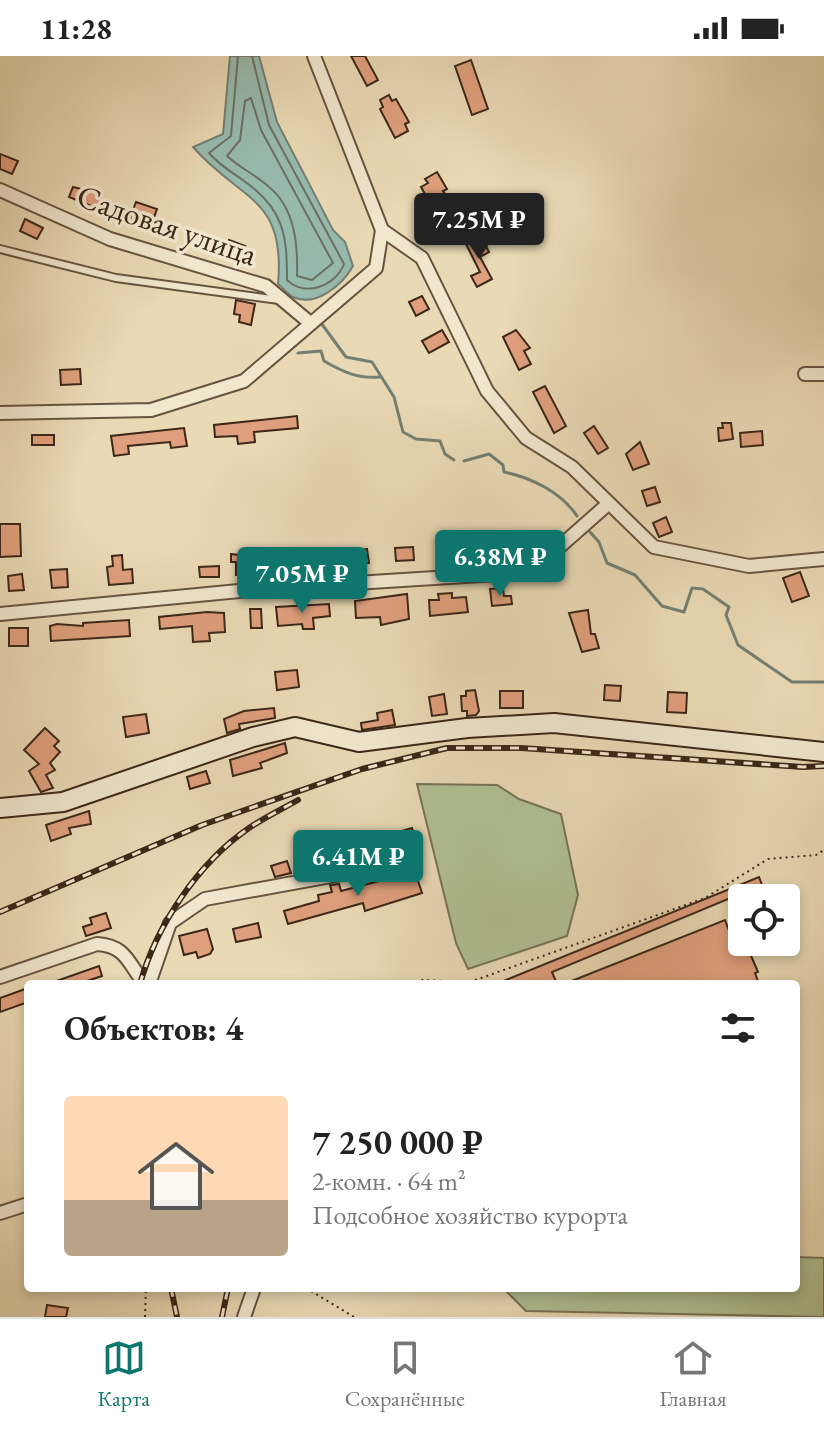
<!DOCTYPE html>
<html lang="ru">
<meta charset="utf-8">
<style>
body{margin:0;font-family:"EB Garamond",serif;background:#f2f2f2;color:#222;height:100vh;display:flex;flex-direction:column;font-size:30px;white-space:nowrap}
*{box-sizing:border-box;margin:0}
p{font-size:26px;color:#767676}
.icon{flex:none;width:44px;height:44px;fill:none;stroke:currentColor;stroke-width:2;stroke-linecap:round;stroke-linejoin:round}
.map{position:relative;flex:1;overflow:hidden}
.panel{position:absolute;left:24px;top:924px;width:776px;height:312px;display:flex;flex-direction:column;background:#fff;border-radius:8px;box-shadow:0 4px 12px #0003}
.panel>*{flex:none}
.controls{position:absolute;left:728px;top:828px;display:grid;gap:16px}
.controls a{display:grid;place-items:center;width:72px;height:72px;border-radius:8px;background:#fff;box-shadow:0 4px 12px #0003;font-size:40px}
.price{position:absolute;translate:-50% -68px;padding:0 18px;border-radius:8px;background:#0f766e;color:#fff;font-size:26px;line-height:52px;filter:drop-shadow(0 2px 4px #0008)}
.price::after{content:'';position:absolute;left:50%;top:48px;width:24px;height:18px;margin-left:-12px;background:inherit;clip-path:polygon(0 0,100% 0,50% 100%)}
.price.on{background:#222;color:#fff}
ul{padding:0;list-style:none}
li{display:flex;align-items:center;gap:24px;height:200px;padding:0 40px}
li+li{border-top:2px solid #e0e0e0}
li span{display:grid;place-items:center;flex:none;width:224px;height:160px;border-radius:8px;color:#555}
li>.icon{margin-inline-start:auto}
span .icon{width:96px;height:96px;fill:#fffc;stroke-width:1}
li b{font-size:34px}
h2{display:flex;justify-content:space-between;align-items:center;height:96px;padding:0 40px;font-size:34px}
.status{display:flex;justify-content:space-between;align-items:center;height:56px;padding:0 40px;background:#fff;direction:ltr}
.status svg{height:22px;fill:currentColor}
.menu{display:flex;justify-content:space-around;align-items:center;height:112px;border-top:2px solid #e0e0e0;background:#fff;font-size:22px;color:#767676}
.menu a{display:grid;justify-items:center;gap:4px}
.menu .on{color:#0f766e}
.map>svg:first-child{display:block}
.green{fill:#b0c092;stroke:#767456;stroke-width:2}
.water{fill:#97baae;stroke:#737f72;stroke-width:2}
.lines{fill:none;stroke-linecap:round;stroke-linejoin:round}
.shore{stroke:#6a7064;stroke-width:2}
.stream{stroke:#737f72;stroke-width:3}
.building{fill:#df9f7c;stroke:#3c2719;stroke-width:2}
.lane-casing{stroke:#675440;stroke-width:10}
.street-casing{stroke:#675440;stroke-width:16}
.secondary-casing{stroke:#3c2719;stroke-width:22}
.path{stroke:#3c2719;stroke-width:2;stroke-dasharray:2 4;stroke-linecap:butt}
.lane{stroke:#f1e6ce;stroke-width:6}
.street{stroke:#f1e6ce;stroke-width:12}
.secondary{stroke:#f1e6ce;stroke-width:18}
.rail-casing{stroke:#3c2719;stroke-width:6}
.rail{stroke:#f1e6ce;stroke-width:3;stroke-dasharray:9;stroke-linecap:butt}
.labels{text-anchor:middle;stroke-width:7;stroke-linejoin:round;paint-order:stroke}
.street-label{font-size:32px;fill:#3c2719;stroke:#f1e6ce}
</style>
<div class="status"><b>11:28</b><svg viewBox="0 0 49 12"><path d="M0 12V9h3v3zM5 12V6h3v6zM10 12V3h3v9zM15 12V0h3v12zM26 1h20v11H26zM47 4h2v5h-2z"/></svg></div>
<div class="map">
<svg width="824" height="1261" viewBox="0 0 824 1261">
<rect width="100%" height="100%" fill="#e9d9b4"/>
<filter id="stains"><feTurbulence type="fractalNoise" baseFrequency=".0025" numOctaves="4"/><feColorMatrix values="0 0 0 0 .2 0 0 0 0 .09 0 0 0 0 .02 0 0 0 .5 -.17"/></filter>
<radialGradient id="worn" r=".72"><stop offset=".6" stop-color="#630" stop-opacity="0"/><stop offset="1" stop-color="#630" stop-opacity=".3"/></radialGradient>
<g class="green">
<path d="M417 728 497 729 519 743 561 758 578 839 567 880 468 913 456 887Z"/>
<path d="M796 1201 824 1202V1261L526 1255 503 1232H796Z"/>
</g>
<path class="water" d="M230 0H259L277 66 333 174 345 186 353 210C343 228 316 252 293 241 288 238 282 231 278 228 286 140 240 145 193 91L223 78Z"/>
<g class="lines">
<g class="shore">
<path d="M238 0 231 80 209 97C219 109 232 116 244 125 284 153 287 179 287 224 305 241 335 231 344 208L269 69 252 0"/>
<path d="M251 42 261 74 333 207 312 224 297 220C298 189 295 152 269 131 256 119 240 112 227 100L240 84 245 45Z"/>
</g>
<g class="stream">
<path d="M321 267 346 301 372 306 394 341 403 376 416 383 440 385 445 398 454 404"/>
<path d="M298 297 321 295 324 305C343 316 358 323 380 321"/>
<path d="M464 405 489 398 503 409 504 416C532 422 561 436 577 460"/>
<path d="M590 476 599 486 607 507 635 519 662 550 684 556 692 532 703 533 729 551 726 559 738 589 792 626H824"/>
</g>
</g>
<g class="building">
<path d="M351 0H365L378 24 367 30Z"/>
<path d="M471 4 488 53 472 59 455 10Z"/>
<path d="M389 39 392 45 396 43 409 66 405 68 408 75 395 82 380 53 383 51 380 44Z"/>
<path d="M0 98 18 105 12 118 0 113Z"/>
<path d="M437 116 447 133 443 135 461 160 443 170 421 131 428 127 425 123Z"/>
<path d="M73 131 102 138 96 152 69 141Z"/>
<path d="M136 146 157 153 150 172 129 165Z"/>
<path d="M25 163 43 172 37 183 20 175Z"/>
<path d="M481 180 489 196 480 201 492 223 477 231 471 220 480 216 466 188Z"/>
<path d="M229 184 245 190 235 206 223 201Z"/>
<path d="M422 240 429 253 416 260 409 246Z"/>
<path d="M236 244 255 248 251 269 239 266 240 259 234 258Z"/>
<path d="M442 274 449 286 429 297 422 285Z"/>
<path d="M516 274 530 292 524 295 531 308 519 314 503 281Z"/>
<path d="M80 313 81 328 61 329 60 314Z"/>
<path d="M545 330 566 370 554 377 533 336Z"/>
<path d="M297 360 298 372 254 376 255 386 238 388 237 380 215 381 214 369Z"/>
<path d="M722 367H731L733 383 719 385 718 372H723Z"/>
<path d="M594 370 608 392 598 398 584 377Z"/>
<path d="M184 372 187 390 171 392 170 386 128 390 129 398 114 400 111 380Z"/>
<path d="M762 375 763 389 741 391 740 377Z"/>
<rect x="32" y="379" width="22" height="10"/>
<path d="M640 386 649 408 633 414 626 398Z"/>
<path d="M655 431 660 446 647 450 642 435Z"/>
<path d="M666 461 672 476 659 481 653 467Z"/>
<path d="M0 468H20L21 500 0 501Z"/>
<path d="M500 476V493L477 494 476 477Z"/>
<path d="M413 491 414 504 396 505 395 492Z"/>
<path d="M367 493 369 507 335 512 333 499Z"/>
<path d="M298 497H311L312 513H298Z"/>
<path d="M231 498 257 501 258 517 236 519V506H231Z"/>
<path d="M122 499 123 514 132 513 133 527 109 529 107 511 113 510 112 500Z"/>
<path d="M219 510V521H200L199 511Z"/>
<path d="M67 513 68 531 52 532 50 514Z"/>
<path d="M800 516 809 540 792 546 783 522Z"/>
<path d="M22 518 24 534 9 535 8 520Z"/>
<path d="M503 532 504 540H511L512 548 492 550 490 533Z"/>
<path d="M452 537V542L466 541 468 556 430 560 429 544H439L438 538Z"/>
<path d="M407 538 409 563 381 569 380 561 356 562 355 545Z"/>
<path d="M329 548 330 560 313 562 314 573H303L302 568 278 570 276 551Z"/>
<path d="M250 553H261L262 572H251Z"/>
<path d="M588 554 591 578H595L599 592 582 596 569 557Z"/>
<path d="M207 556 224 557 225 576 209 577 210 585 193 586 192 570 160 573 159 561Z"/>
<path d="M129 564 130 580 51 585 50 570 57 568 83 570V567Z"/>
<rect x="9" y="572" width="19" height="18"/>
<path d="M297 614 299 631 277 634 275 616Z"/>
<path d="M605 629 621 630 620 645 604 644Z"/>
<path d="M475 634 479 655 476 659 467 660V655H462L461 640H466V635Z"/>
<rect x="500" y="635" width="23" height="17"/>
<path d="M668 636 687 637 686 657 667 656Z"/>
<path d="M444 638 447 658 432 660 429 641Z"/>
<path d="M274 652 275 662 239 668 240 673 227 677 224 663 244 655Z"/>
<path d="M392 654 395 669 362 674 361 667 378 664 377 657Z"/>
<path d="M146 658 149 677 126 681 123 661Z"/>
<path d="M45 672 59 685 54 690 60 696 50 707 55 714 46 719 53 732 41 736 29 715 39 708 24 694Z"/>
<path d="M285 687 287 697 260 707 262 712 233 720 230 704Z"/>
<path d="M206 715 210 727 190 733 187 721Z"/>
<path d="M89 755 91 768 69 772 71 778 51 785 46 769Z"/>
<path d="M412 772 416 786 398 791 395 777Z"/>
<path d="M345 782 352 807 323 812 317 789Z"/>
<path d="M287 805 291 817 275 821 271 810Z"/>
<path d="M402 819 403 823 416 819 422 837 365 855 363 847 288 868 284 855 319 845 318 839 332 836 330 829 339 828 341 835Z"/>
<path d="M759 821 762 829 552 916 557 928H531L530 925 496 928Z"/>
<path d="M106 857 111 872 86 880 83 871 92 868 90 862Z"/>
<path d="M725 864 735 891 746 888 758 916 755 917 759 928H564Z"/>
<path d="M258 867 261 881 236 886 233 873Z"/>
<path d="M207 873 213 893 210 898 198 902 196 896 184 899 179 880Z"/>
<path d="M99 910 102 920 78 928H48Z"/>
<path d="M28 932V946L0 956V942Z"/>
<path d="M47 1249 68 1252 66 1261H45Z"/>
</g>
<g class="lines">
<defs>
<path id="lane" d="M0 193 116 222 279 244"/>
<g id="street">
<path d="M314 0 382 174 422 202 487 335 526 382 572 411 654 491 749 510 824 503"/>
<path d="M0 134 110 183 266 230 309 266"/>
<path d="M805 318H824"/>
<path d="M0 357 151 354 244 325 376 212 382 174"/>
<path d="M0 558 260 533 531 516 608 448"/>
<path d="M0 921 97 888C127 890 128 908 145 928"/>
<path d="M149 928 170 867 205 843 402 807"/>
<path d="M0 1157 28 1148"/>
<path d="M244 1261 254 1232"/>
</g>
<path id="secondary" d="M0 752 63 746 253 681 295 671 359 686 467 672 554 667 824 696"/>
</defs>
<use href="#lane" class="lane-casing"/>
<use href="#street" class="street-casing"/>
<use href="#secondary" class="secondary-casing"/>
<g class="path">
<path d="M410 928 421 924 470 926 705 842 768 803 816 799 824 794"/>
<path d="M306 1232 354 1261"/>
<path d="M145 1261 146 1232"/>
</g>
<use href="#lane" class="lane"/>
<use href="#street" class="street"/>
<use href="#secondary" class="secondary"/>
<defs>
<g id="rail">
<path d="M0 856 202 769 362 713 447 692H521L803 711 824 710"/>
<path d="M140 928C156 870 198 807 249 772 264 762 282 753 298 744"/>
<path d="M171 1232 177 1261"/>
<path d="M222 1261 228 1232"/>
</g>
</defs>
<use href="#rail" class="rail-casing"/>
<use href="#rail" class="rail"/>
</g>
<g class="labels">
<g class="street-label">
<text transform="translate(167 169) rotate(19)" y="11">Садовая улица</text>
</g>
</g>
<rect width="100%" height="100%" filter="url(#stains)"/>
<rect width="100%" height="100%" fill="url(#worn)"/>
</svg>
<div class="controls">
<a><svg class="icon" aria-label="locate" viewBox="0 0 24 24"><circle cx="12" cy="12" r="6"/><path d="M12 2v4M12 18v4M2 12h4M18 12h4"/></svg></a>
</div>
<b class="price on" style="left:479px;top:205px">7.25M ₽</b>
<b class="price" style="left:500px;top:542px">6.38M ₽</b>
<b class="price" style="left:302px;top:559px">7.05M ₽</b>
<b class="price" style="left:358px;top:842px">6.41M ₽</b>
<section class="panel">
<h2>Объектов: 4<svg class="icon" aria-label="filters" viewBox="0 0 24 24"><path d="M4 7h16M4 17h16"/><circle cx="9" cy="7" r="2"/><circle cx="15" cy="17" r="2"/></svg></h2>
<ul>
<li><span style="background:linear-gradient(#ffd9b3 65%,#b9a48a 0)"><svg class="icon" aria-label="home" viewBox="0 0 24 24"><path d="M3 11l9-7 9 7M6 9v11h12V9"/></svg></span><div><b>7 250 000 ₽</b><p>2-комн. · 64 m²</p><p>Подсобное хозяйство курорта</p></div></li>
</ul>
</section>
</div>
<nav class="menu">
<a class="on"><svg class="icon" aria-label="map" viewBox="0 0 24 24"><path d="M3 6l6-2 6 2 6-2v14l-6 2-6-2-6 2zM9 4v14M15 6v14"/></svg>Карта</a>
<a><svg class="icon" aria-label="saved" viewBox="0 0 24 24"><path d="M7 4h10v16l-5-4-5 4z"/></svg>Сохранённые</a>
<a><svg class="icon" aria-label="home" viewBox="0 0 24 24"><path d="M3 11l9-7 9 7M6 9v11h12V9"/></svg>Главная</a>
</nav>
